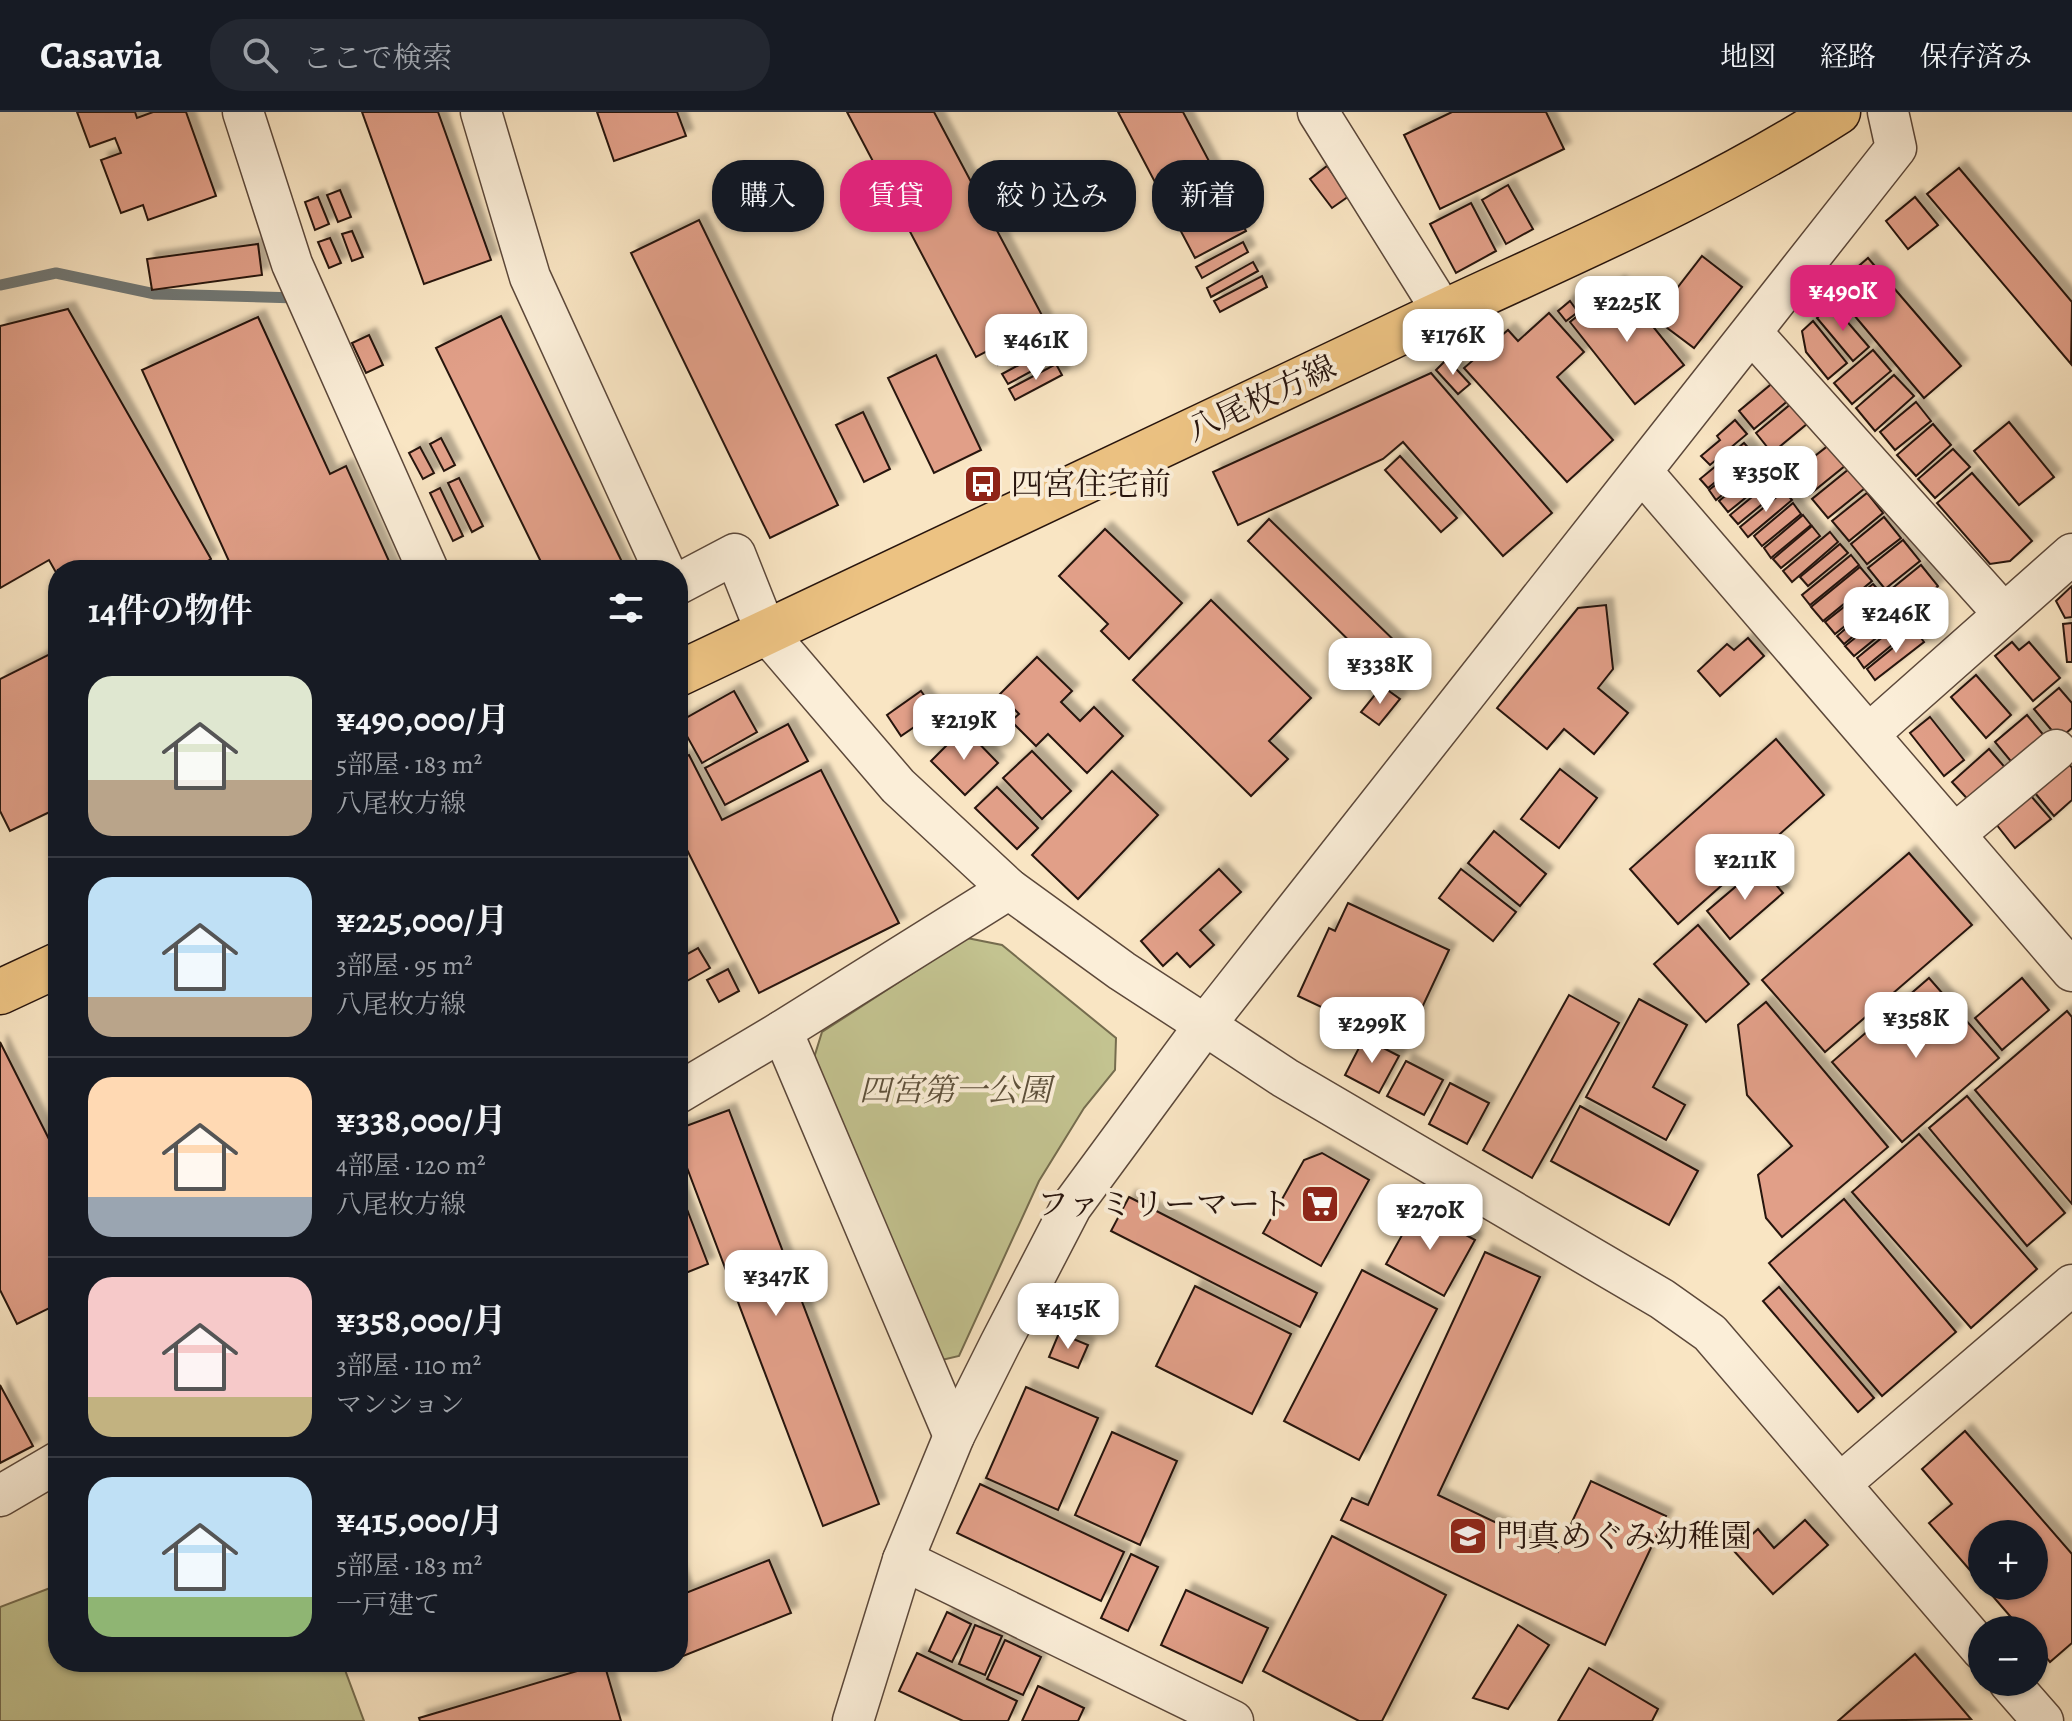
<!DOCTYPE html>
<html lang="ja">
<meta charset="utf-8">
<style>
body{margin:0;font-family:Alegreya,"Noto Serif JP",serif;background:#242831;color:#f1f3f6;height:100vh;display:flex;flex-direction:column;font-size:30px;white-space:nowrap}
*{box-sizing:border-box;margin:0}
p{font-size:26px;color:#9ea1a6}
.icon{flex:none;width:44px;height:44px;fill:none;stroke:currentColor;stroke-width:2;stroke-linecap:round;stroke-linejoin:round}
.map{position:relative;flex:1;overflow:hidden}
.sheet{position:absolute;left:48px;top:448px;width:640px;height:1112px;display:flex;flex-direction:column;background:#171b24;border-radius:32px;box-shadow:0 2px 6px #0004}
.sheet>*{flex:none}
.guide{position:absolute;left:712px;top:48px;width:760px;height:72px;display:flex;gap:16px}
.controls{position:absolute;left:1968px;top:1408px;display:grid;gap:16px}
.controls a{display:grid;place-items:center;width:80px;height:80px;border-radius:50%;background:#171b24;box-shadow:0 2px 6px #0004;font-size:40px}
.price{position:absolute;translate:-50% -68px;padding:0 18px;border-radius:16px;background:#fff;color:#222;font-size:26px;line-height:52px;filter:drop-shadow(0 2px 4px #0008)}
.price::after{content:'';position:absolute;left:50%;top:48px;width:24px;height:18px;margin-left:-12px;background:inherit;clip-path:polygon(0 0,100% 0,50% 100%)}
.price.on{background:#db2777;color:#fff}
ul{padding:0;list-style:none}
li{display:flex;align-items:center;gap:24px;height:200px;padding:0 40px}
li+li{border-top:2px solid #363941}
li span{display:grid;place-items:center;flex:none;width:224px;height:160px;border-radius:24px;color:#555}
li>.icon{margin-inline-start:auto}
span .icon{width:96px;height:96px;fill:#fffc;stroke-width:1}
li b{font-size:34px}
h2{display:flex;justify-content:space-between;align-items:center;height:96px;padding:0 40px;font-size:34px}
.pill{padding:0 28px;border-radius:32px;background:#171b24;box-shadow:0 2px 6px #0004;font-size:28px;line-height:72px}
.pill.on{background:#db2777;color:#fff}
header{display:flex;align-items:center;gap:48px;box-sizing:border-box;height:112px;padding:0 40px;background:#171b24;border-bottom:2px solid #363941}
header strong{font-size:38px}
nav{display:flex;gap:44px;margin-inline-start:auto;font-size:28px}
.search{width:560px;height:72px;background:#242831;display:flex;align-items:center;gap:20px;box-sizing:border-box;padding:0 28px;border-radius:32px;color:#9ea1a6;font-size:30px}
.map>svg:first-child{display:block}
.green{fill:#c3c390;stroke:#756c4e;stroke-width:2}
.lines{fill:none;stroke-linecap:round;stroke-linejoin:round}
.stream{stroke:#717977;stroke-width:11}
.building{fill:#e19f88;stroke:#27140d;stroke-width:2;filter:url(#shadow)}
.minor-casing{stroke:#5c483a;stroke-width:43}
.major-casing{stroke:#27140d;stroke-width:47}
.minor{stroke:#fbeed8;stroke-width:40}
.major{stroke:#ecc282;stroke-width:44}
.labels{text-anchor:middle;stroke-width:8;stroke-linejoin:round;paint-order:stroke}
.street-label{font-size:32px;fill:#27140d;stroke:#fbeed8}
.poi-label{font-size:32px;fill:#27140d;stroke:#fbeed8;text-anchor:start}
.park-label{font-size:32px;font-style:italic;fill:#5e513b;stroke:#fbeed8}
</style>
<header>
<strong>Casavia</strong>
<div class="search"><svg class="icon" aria-label="search" viewBox="0 0 24 24"><circle cx="10" cy="10" r="6"/><path d="M15 15l6 6"/></svg>ここで検索</div>
<nav><a>地図</a><a>経路</a><a>保存済み</a></nav>
</header>
<div class="map">
<svg width="2072" height="1609" viewBox="0 0 2072 1609">
<defs>
<filter id="shadow"><feDropShadow dx="7" dy="-7" stdDeviation="2" flood-color="#0004"/></filter>
</defs>
<rect width="100%" height="100%" fill="#f9e5c3"/>
<filter id="stains"><feTurbulence type="fractalNoise" baseFrequency=".0025" numOctaves="4"/><feColorMatrix values="0 0 0 0 .2 0 0 0 0 .09 0 0 0 0 .02 0 0 0 .5 -.17"/></filter>
<radialGradient id="worn" r=".72"><stop offset=".6" stop-color="#630" stop-opacity="0"/><stop offset="1" stop-color="#630" stop-opacity=".3"/></radialGradient>
<g class="green">
<path d="M967 826 1002 833 1116 926 1115 958 1084 996 1039 1069 959 1244 933 1250 813 949 822 920Z"/>
<path d="M58 1473V1550H342L364 1609H0V1495Z"/>
</g>
<g class="lines">
<path class="stream" d="M0 173 56 161 155 182 297 186"/>
</g>
<g class="building">
<path d="M77 0H135L137 6 153 0H186L216 84 148 108 143 93 121 101 101 48 121 41 115 26 90 35Z"/>
<path d="M362 0H438L491 148 424 172Z"/>
<path d="M597 0H677L686 24 614 49Z"/>
<path d="M847 0H934L1045 209 976 245Z"/>
<path d="M1118 0H1183L1246 119 1195 146Z"/>
<path d="M1452 0H1546L1564 37 1440 97 1404 23Z"/>
<path d="M1327 54 1349 84 1332 96 1310 67Z"/>
<path d="M1959 56 2072 190 2071 252 1927 82Z"/>
<path d="M1508 73 1533 117 1506 132 1482 88Z"/>
<path d="M340 78 351 105 338 110 327 83Z"/>
<path d="M318 85 329 112 315 118 305 90Z"/>
<path d="M1915 85 1938 113 1908 137 1886 109Z"/>
<path d="M1471 91 1496 139 1456 161 1430 112Z"/>
<path d="M699 108 838 393 770 426 631 141Z"/>
<path d="M352 119 363 145 352 149 342 122Z"/>
<path d="M330 126 341 151 329 156 318 130Z"/>
<path d="M1243 130 1248 140 1202 166 1196 155Z"/>
<path d="M258 132 262 163 152 178 147 147Z"/>
<path d="M1702 144 1742 175 1694 236 1654 206Z"/>
<path d="M1868 146 1961 254 1924 286 1832 177Z"/>
<path d="M1253 150 1258 159 1211 185 1207 176Z"/>
<path d="M1262 164 1267 175 1220 200 1214 189Z"/>
<path d="M1618 171 1684 253 1635 292 1570 210Z"/>
<path d="M1570 189 1578 200 1566 209 1558 199Z"/>
<path d="M1832 192 1869 235 1853 249 1817 206Z"/>
<path d="M68 197 211 447 193 458H58V464L49 448 0 476V214Z"/>
<path d="M1549 201 1584 240 1557 265 1613 328 1567 370 1464 256 1508 218 1518 229Z"/>
<path d="M501 204 626 458H545L436 236Z"/>
<path d="M258 205 330 362 346 354 393 458H233L142 258Z"/>
<path d="M1813 209 1847 251 1828 267 1806 240 1802 219Z"/>
<path d="M1039 216 1045 227 998 253 992 242Z"/>
<path d="M369 223 383 253 366 261 352 231Z"/>
<path d="M1049 237 1054 247 1008 272 1002 262Z"/>
<path d="M1873 238 1891 259 1852 292 1834 271Z"/>
<path d="M936 243 981 338 934 361 888 266Z"/>
<path d="M1447 247 1470 272 1458 282 1436 258Z"/>
<path d="M1056 252 1062 263 1015 288 1009 277Z"/>
<path d="M1431 261 1552 401 1503 444 1403 330 1383 347 1238 413 1213 360Z"/>
<path d="M1894 263 1914 284 1875 319 1856 296Z"/>
<path d="M1775 269 1790 287 1754 317 1739 299Z"/>
<path d="M1916 290 1931 309 1895 338 1880 320Z"/>
<path d="M1792 291 1808 311 1772 341 1756 321Z"/>
<path d="M863 300 890 357 864 370 836 313Z"/>
<path d="M1735 308 1747 322 1710 353 1701 344 1720 328 1717 324Z"/>
<path d="M2009 310 2054 365 2019 393 1974 339Z"/>
<path d="M1933 312 1951 333 1916 364 1897 343Z"/>
<path d="M441 326 455 353 444 359 430 332Z"/>
<path d="M1744 331 1752 340 1708 376 1700 367Z"/>
<path d="M1829 333 1846 353 1809 383 1792 362Z"/>
<path d="M420 335 434 361 423 367 409 341Z"/>
<path d="M1953 337 1970 355 1935 386 1918 367Z"/>
<path d="M1753 343 1760 352 1716 388 1709 378Z"/>
<path d="M1400 344 1457 406 1441 420 1385 358Z"/>
<path d="M1761 354 1771 365 1728 400 1719 389Z"/>
<path d="M1849 357 1865 376 1828 406 1812 387Z"/>
<path d="M1972 361 2032 429 2010 449 1990 452 1937 391Z"/>
<path d="M459 366 483 414 472 420 448 371Z"/>
<path d="M1774 367 1782 376 1738 412 1730 403Z"/>
<path d="M440 376 463 424 453 429 430 381Z"/>
<path d="M1784 379 1792 388 1748 425 1740 415Z"/>
<path d="M1867 381 1883 401 1849 429 1832 409Z"/>
<path d="M1793 391 1801 402 1762 434 1754 424Z"/>
<path d="M1803 403 1811 413 1771 446 1764 436Z"/>
<path d="M1884 405 1901 426 1867 452 1851 432Z"/>
<path d="M1269 407 1404 538 1382 561 1248 429Z"/>
<path d="M1812 414 1820 424 1781 456 1773 447Z"/>
<path d="M1105 417 1182 491 1129 547 1101 519 1108 512 1059 464Z"/>
<path d="M1830 420 1838 430 1792 470 1783 459Z"/>
<path d="M1903 428 1920 449 1885 477 1868 456Z"/>
<path d="M1840 432 1848 441 1808 474 1800 465Z"/>
<path d="M1851 443 1859 453 1810 493 1802 483Z"/>
<path d="M1921 453 1938 474 1906 500 1889 479Z"/>
<path d="M1860 455 1872 469 1823 509 1811 495Z"/>
<path d="M1873 472 1883 483 1835 522 1825 510Z"/>
<path d="M2072 474V505L2065 506 2056 489Z"/>
<path d="M1886 482 1893 491 1844 532 1837 524Z"/>
<path d="M1211 488 1311 586 1269 629 1288 647 1251 684 1133 568Z"/>
<path d="M1606 493 1613 557 1598 576 1628 601 1594 642 1564 617 1547 637 1497 596 1578 496Z"/>
<path d="M1895 494 1903 504 1854 544 1845 534Z"/>
<path d="M1906 506 1914 515 1864 556 1857 546Z"/>
<path d="M2072 511V550H2067L2063 512Z"/>
<path d="M1915 518 1924 530 1875 568 1867 557Z"/>
<path d="M1748 526 1764 544 1720 584 1698 559 1727 532 1734 538Z"/>
<path d="M2012 530 2019 538 2029 530 2060 566 2033 589 1995 544Z"/>
<path d="M58 538V696L10 719 0 699V567Z"/>
<path d="M1037 545 1072 579 1061 590 1080 609 1094 595 1123 624 1087 661 1048 622 1036 634 1011 609 1019 602 1000 582Z"/>
<path d="M1976 563 2011 603 1986 626 1951 585Z"/>
<path d="M1382 574 1400 587 1379 613 1361 600Z"/>
<path d="M2059 576 2072 591V616L2059 627 2034 597Z"/>
<path d="M734 579 757 620 702 651 679 610Z"/>
<path d="M921 579 936 600 901 624 887 603Z"/>
<path d="M2027 603 2046 626 2014 653 1995 630Z"/>
<path d="M1930 605 1964 648 1944 664 1910 621Z"/>
<path d="M788 612 808 649 725 693 705 656Z"/>
<path d="M964 616 998 651 965 683 931 649Z"/>
<path d="M1776 627 1824 683 1678 812 1630 757Z"/>
<path d="M1989 637 2008 659 1972 692 1952 670Z"/>
<path d="M1032 639 1071 679 1042 707 1003 666Z"/>
<path d="M689 643 722 708 821 658 899 811 759 881 678 720V648Z"/>
<path d="M2069 652 2072 656V688L2054 704 2035 681Z"/>
<path d="M1560 657 1597 686 1559 736 1521 707Z"/>
<path d="M1112 659 1158 703 1078 787 1032 743Z"/>
<path d="M997 675 1038 716 1017 737 975 696Z"/>
<path d="M2031 684 2051 707 2015 736 1996 712Z"/>
<path d="M1494 719 1546 762 1520 794 1468 751Z"/>
<path d="M1909 741 1972 813 1825 940 1762 868Z"/>
<path d="M1760 754 1783 781 1730 827 1707 799Z"/>
<path d="M1219 757 1241 780 1200 818 1214 833 1190 855 1177 841 1163 854 1141 829Z"/>
<path d="M1461 757 1516 800 1493 829 1439 786Z"/>
<path d="M1348 791 1449 838 1404 934 1298 884 1329 816 1335 819Z"/>
<path d="M1698 813 1749 872 1706 910 1654 852Z"/>
<path d="M698 836 710 856 678 874V847Z"/>
<path d="M728 857 739 879 719 890 707 868Z"/>
<path d="M1929 866 1999 946 1902 1030 1832 950Z"/>
<path d="M2022 866 2049 898 2002 938 1975 906Z"/>
<path d="M1569 883 1619 911 1532 1066 1483 1038Z"/>
<path d="M1639 887 1687 913 1653 975 1685 993 1666 1028 1586 985Z"/>
<path d="M1766 890 1888 1035 1782 1125 1766 1106 1758 1063 1792 1034 1747 983 1738 913Z"/>
<path d="M2067 899 2072 905V1092L1975 978Z"/>
<path d="M1364 926 1399 944 1379 981 1345 963Z"/>
<path d="M0 930 58 1045V1192L17 1212 0 1178Z"/>
<path d="M1406 949 1443 968 1424 1003 1387 984Z"/>
<path d="M1450 971 1489 991 1467 1032 1429 1012Z"/>
<path d="M1967 984 2065 1101 2027 1134 1929 1016Z"/>
<path d="M1580 994 1698 1059 1669 1113 1551 1049Z"/>
<path d="M729 998 879 1392 823 1414 678 1032V1017Z"/>
<path d="M1919 1022 2037 1157 1971 1216 1852 1080Z"/>
<path d="M1322 1041 1369 1068 1321 1154 1263 1121 1304 1048Z"/>
<path d="M678 1074 708 1152 678 1164Z"/>
<path d="M1129 1085 1317 1181 1300 1215 1111 1119Z"/>
<path d="M1844 1087 1956 1220 1882 1284 1769 1151Z"/>
<path d="M1417 1096 1475 1128 1444 1184 1386 1152Z"/>
<path d="M1485 1140 1540 1165 1438 1383 1558 1440 1591 1369 1666 1404 1605 1533 1341 1408 1352 1386 1368 1393Z"/>
<path d="M1362 1158 1437 1197 1359 1348 1284 1309Z"/>
<path d="M1195 1174 1291 1222 1252 1302 1156 1254Z"/>
<path d="M1779 1175 1874 1286 1858 1300 1763 1189Z"/>
<path d="M1059 1221 1088 1233 1078 1256 1049 1245Z"/>
<path d="M0 1273 33 1334 0 1351Z"/>
<path d="M1026 1275 1098 1306 1058 1398 986 1366Z"/>
<path d="M1965 1319 2072 1442V1531L2050 1550 2034 1531V1518H2022L1984 1474H2034V1422H1982V1472L1929 1411 1952 1392 1922 1357Z"/>
<path d="M1112 1320 1177 1349 1140 1433 1075 1403Z"/>
<path d="M980 1372 1124 1440 1101 1489 957 1421Z"/>
<path d="M1805 1408 1828 1433 1773 1482 1734 1439 1758 1417 1774 1436Z"/>
<path d="M1332 1424 1446 1483 1382 1609H1359L1263 1559Z"/>
<path d="M1131 1442 1158 1455 1128 1519 1101 1506Z"/>
<path d="M769 1448 791 1501 678 1546V1461L686 1481Z"/>
<path d="M1186 1478 1268 1516 1242 1571 1161 1533Z"/>
<path d="M947 1500 971 1512 952 1550 929 1539Z"/>
<path d="M975 1513 1002 1524 985 1563 959 1552Z"/>
<path d="M1518 1513 1549 1533 1508 1597 1473 1586Z"/>
<path d="M1005 1528 1041 1545 1023 1583 987 1567Z"/>
<path d="M917 1541 1017 1589 1008 1609H963L899 1579Z"/>
<path d="M1915 1542 1971 1607 1838 1609Z"/>
<path d="M649 1550H668L652 1557Z"/>
<path d="M604 1551 621 1609H420L419 1606Z"/>
<path d="M1589 1556 1658 1597 1652 1609H1558Z"/>
<path d="M1038 1574 1084 1596 1078 1609H1022Z"/>
</g>
<g class="lines">
<defs>
<g id="minor">
<path d="M243 0 292 152 428 458"/>
<path d="M481 0 530 165 664 458"/>
<path d="M1318 0 1443 200"/>
<path d="M1752 221 2004 502"/>
<path d="M1643 361 2072 859"/>
<path d="M678 472 735 442 766 520 898 674 1009 777 1122 859 1205 913 1896 36 1888 0"/>
<path d="M1870 621 2072 442"/>
<path d="M1955 722 2056 638"/>
<path d="M782 919 954 1324"/>
<path d="M678 981 782 919 1009 777"/>
<path d="M1840 1372 2072 1173"/>
<path d="M0 1384 58 1350"/>
<path d="M903 1448 1233 1609"/>
<path d="M2009 1570 2043 1609"/>
<path d="M853 1609 903 1448 954 1324 1000 1232 1071 1095 1205 913 1285 966 1662 1187 1710 1221 1982 1538"/>
</g>
<g id="major">
<path d="M678 562C917 450 1155 336 1393 224 1543 152 1698 90 1838 0"/>
<path d="M0 880 58 853"/>
</g>
</defs>
<use href="#minor" class="minor-casing"/>
<use href="#major" class="major-casing"/>
<use href="#minor" class="minor"/>
<use href="#major" class="major"/>
</g>
<defs>
<symbol id="bus-square" viewBox="-11 -11 22 22"><rect x="-9" y="-9" width="18" height="18" rx="4" fill="#8f2418" stroke="#fbeed8"/><path d="M-5-6H5V4H4V6H2V4H-2V6H-4V4H-5ZM-3.5-4V0h7V-4ZM-3.5 1.2v1.5H-2V1.2ZM2 1.2v1.5H3.5V1.2Z" fill="#fff"/></symbol>
<symbol id="supermarket-square" viewBox="-11 -11 22 22"><rect x="-9" y="-9" width="18" height="18" rx="4" fill="#8f2418" stroke="#fbeed8"/><path d="M-6-5.5h2.5l.6 2H6L4.5 2H-2.5L-4.4-4H-6ZM-1.5 3.2a1.3 1.3 0 1 0 .1 0ZM3 3.2a1.3 1.3 0 1 0 .1 0Z" fill="#fff"/></symbol>
<symbol id="school-square" viewBox="-11 -11 22 22"><rect x="-9" y="-9" width="18" height="18" rx="4" fill="#8f2418" stroke="#fbeed8"/><path d="M0-5L7-2L0 1L-7-2ZM-4 1L0 2.5L4 1V4Q0 6-4 4Z" fill="#fff"/></symbol>
</defs>
<g fill-rule="evenodd">
<use href="#bus-square" x="961" y="350" width="44" height="44"/>
<use href="#supermarket-square" x="1298" y="1070" width="44" height="44"/>
<use href="#school-square" x="1446" y="1402" width="44" height="44"/>
</g>
<g class="labels">
<g class="street-label">
<text transform="translate(1261 286) rotate(-25)" y="11">八尾枚方線</text>
</g>
<g class="poi-label">
<text x="1011" y="383">四宮住宅前</text>
<text x="1292" y="1103" text-anchor="end">ファミリーマート</text>
<text x="1496" y="1435">門真めぐみ幼稚園</text>
</g>
<g class="park-label">
<text x="955" y="989">四宮第一公園</text>
</g>
</g>
<rect width="100%" height="100%" filter="url(#stains)"/>
<rect width="100%" height="100%" fill="url(#worn)"/>
</svg>
<div class="controls">
<a>+</a>
<a>−</a>
</div>
<b class="price on" style="left:1843px;top:221px">¥490K</b>
<b class="price" style="left:1627px;top:232px">¥225K</b>
<b class="price" style="left:1453px;top:265px">¥176K</b>
<b class="price" style="left:1036px;top:270px">¥461K</b>
<b class="price" style="left:1766px;top:402px">¥350K</b>
<b class="price" style="left:1896px;top:543px">¥246K</b>
<b class="price" style="left:1380px;top:594px">¥338K</b>
<b class="price" style="left:964px;top:650px">¥219K</b>
<b class="price" style="left:1745px;top:790px">¥211K</b>
<b class="price" style="left:1916px;top:948px">¥358K</b>
<b class="price" style="left:1372px;top:953px">¥299K</b>
<b class="price" style="left:1430px;top:1140px">¥270K</b>
<b class="price" style="left:776px;top:1206px">¥347K</b>
<b class="price" style="left:1068px;top:1239px">¥415K</b>
<div class="guide">
<a class="pill">購入</a>
<a class="pill on">賃貸</a>
<a class="pill">絞り込み</a>
<a class="pill">新着</a>
</div>
<section class="sheet">
<h2>14件の物件<svg class="icon" aria-label="filters" viewBox="0 0 24 24"><path d="M4 7h16M4 17h16"/><circle cx="9" cy="7" r="2"/><circle cx="15" cy="17" r="2"/></svg></h2>
<ul>
<li><span style="background:linear-gradient(#dfe7d0 65%,#b9a48a 0)"><svg class="icon" aria-label="home" viewBox="0 0 24 24"><path d="M3 11l9-7 9 7M6 9v11h12V9"/></svg></span><div><b>¥490,000/月</b><p>5部屋 · 183 m²</p><p>八尾枚方線</p></div></li>
<li><span style="background:linear-gradient(#bfe0f5 75%,#b9a48a 0)"><svg class="icon" aria-label="home" viewBox="0 0 24 24"><path d="M3 11l9-7 9 7M6 9v11h12V9"/></svg></span><div><b>¥225,000/月</b><p>3部屋 · 95 m²</p><p>八尾枚方線</p></div></li>
<li><span style="background:linear-gradient(#ffd9b3 75%,#9aa5b1 0)"><svg class="icon" aria-label="home" viewBox="0 0 24 24"><path d="M3 11l9-7 9 7M6 9v11h12V9"/></svg></span><div><b>¥338,000/月</b><p>4部屋 · 120 m²</p><p>八尾枚方線</p></div></li>
<li><span style="background:linear-gradient(#f6c9c9 75%,#c2b280 0)"><svg class="icon" aria-label="home" viewBox="0 0 24 24"><path d="M3 11l9-7 9 7M6 9v11h12V9"/></svg></span><div><b>¥358,000/月</b><p>3部屋 · 110 m²</p><p>マンション</p></div></li>
<li><span style="background:linear-gradient(#bfe0f5 75%,#8fb573 0)"><svg class="icon" aria-label="home" viewBox="0 0 24 24"><path d="M3 11l9-7 9 7M6 9v11h12V9"/></svg></span><div><b>¥415,000/月</b><p>5部屋 · 183 m²</p><p>一戸建て</p></div></li>
</ul>
</section>
</div>
